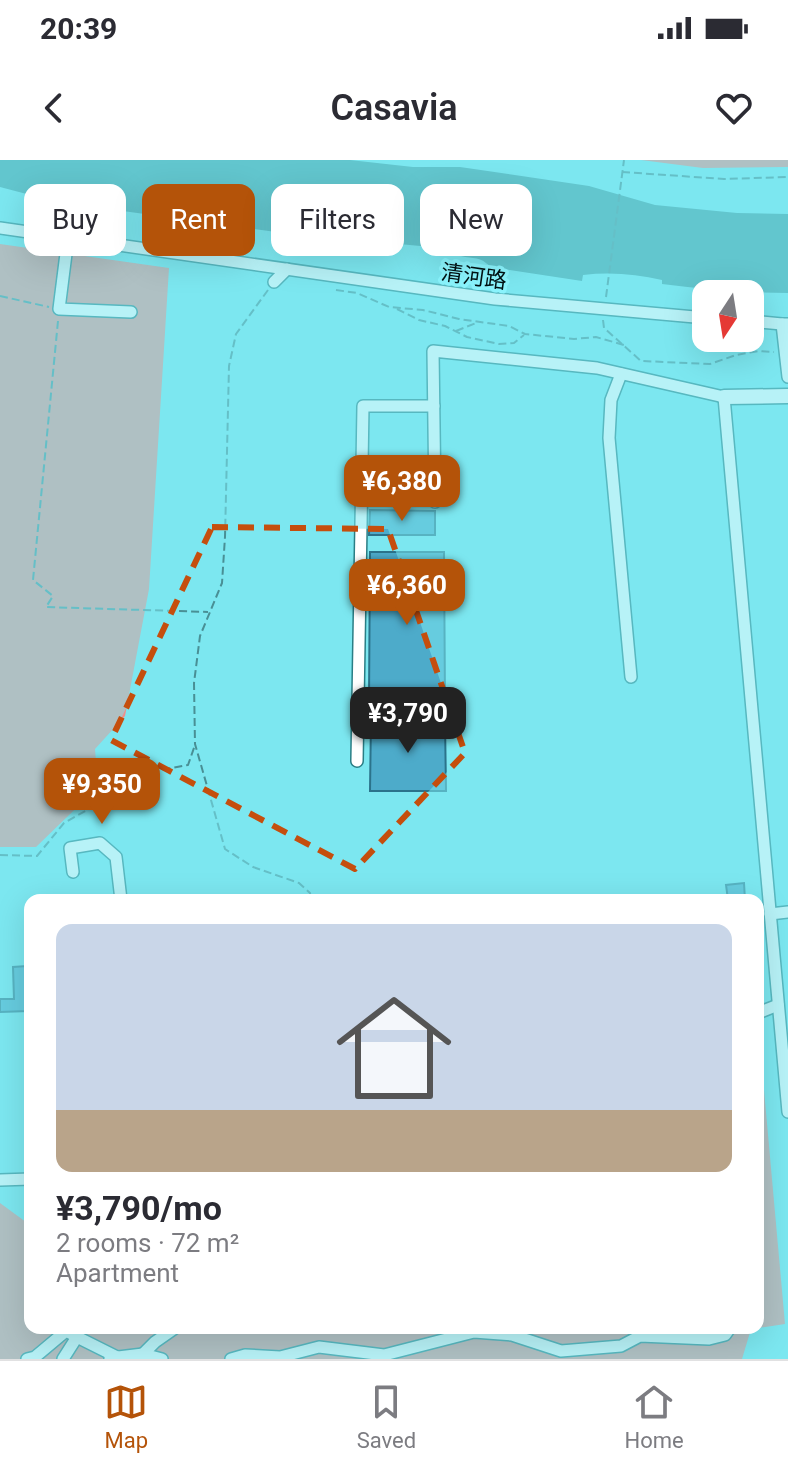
<!DOCTYPE html>
<meta charset="utf-8">
<style>
body{margin:0;font-family:Roboto,"Noto Sans SC",sans-serif;background:#f2f2f3;color:#2b2b33;height:100vh;display:flex;flex-direction:column;font-size:30px;white-space:nowrap}
*{box-sizing:border-box;margin:0}
p{font-size:26px;color:#7c7c81}
.icon{flex:none;width:44px;height:44px;fill:none;stroke:currentColor;stroke-width:2;stroke-linecap:round;stroke-linejoin:round}
.map{position:relative;flex:1;overflow:hidden}
.drawer{position:absolute;left:24px;top:734px;width:740px;height:440px;display:flex;flex-direction:column;background:#fff;border-radius:16px;box-shadow:0 8px 32px #0002}
.drawer>*{flex:none}
.hud{position:absolute;left:24px;top:24px;width:740px;height:72px;display:flex;gap:16px}
.needle{width:52px;rotate:192deg}
.buttons{position:absolute;left:692px;top:120px;display:grid;gap:16px}
.buttons a{display:grid;place-items:center;width:72px;height:72px;border-radius:16px;background:#fff;box-shadow:0 8px 32px #0002;font-size:40px}
.price{position:absolute;translate:-50% -68px;padding:0 18px;border-radius:16px;background:#b45309;color:#fff;font-size:26px;line-height:52px;filter:drop-shadow(0 2px 4px #0008)}
.price::after{content:'';position:absolute;left:50%;top:48px;width:24px;height:18px;margin-left:-12px;background:inherit;clip-path:polygon(0 0,100% 0,50% 100%)}
.price.active{background:#222;color:#fff}
ul{padding:0;list-style:none}
li{display:grid;align-content:center;gap:16px;height:424px;padding:0 32px}
li+li{border-top:2px solid #e1e1e2}
li span{display:grid;place-items:center;height:248px;border-radius:16px;color:#555}
li>.icon{margin-inline-start:auto}
span .icon{width:144px;height:144px;fill:#fffc;stroke-width:1}
li b{font-size:34px}
.chip{padding:0 28px;border-radius:16px;background:#fff;box-shadow:0 8px 32px #0002;font-size:28px;line-height:72px}
.chip.active{background:#b45309;color:#fff}
.status{display:flex;justify-content:space-between;align-items:center;height:56px;padding:0 40px;background:#fff;direction:ltr}
.status svg{height:22px;fill:currentColor}
header{display:flex;justify-content:space-between;align-items:center;height:104px;padding:0 32px;background:#fff;font-size:36px;font-weight:600}
.tabs{display:flex;justify-content:space-around;align-items:center;height:112px;border-top:2px solid #e1e1e2;background:#fff;font-size:22px;color:#7c7c81}
.tabs a{display:grid;justify-items:center;gap:4px}
.tabs .active{color:#b45309}
.map>svg:first-child{display:block}
.green{fill:#ed908c}
.water{fill:#449da4}
.building{fill:#4dabca;stroke:#2b738b;stroke-width:2}
.lines{fill:none;stroke-linecap:round;stroke-linejoin:round}
.minor-casing{stroke:#2a7e85;stroke-width:14}
.major-casing{stroke:#2a7e85;stroke-width:17}
.path{stroke:#498f95;stroke-width:2;stroke-dasharray:8 4;stroke-linecap:butt}
.minor{stroke:#fff;stroke-width:11}
.major{stroke:#fff;stroke-width:14}
.marked{fill:none;stroke:#c54e0d;stroke-width:6;stroke-dasharray:16 10;stroke-linejoin:round}
.labels{text-anchor:middle;stroke-width:7;stroke-linejoin:round;paint-order:stroke}
.street-label{font-size:22px;fill:#001113;stroke:#8af4fd}
</style>
<div class="status"><b>20:39</b><svg viewBox="0 0 49 12"><path d="M0 12V9h3v3zM5 12V6h3v6zM10 12V3h3v9zM15 12V0h3v12zM26 1h20v11H26zM47 4h2v5h-2z"/></svg></div>
<header><svg class="icon" aria-label="back" viewBox="0 0 24 24"><path d="M15 5l-7 7 7 7"/></svg>Casavia<svg class="icon" aria-label="heart" viewBox="0 0 24 24"><path d="M12 20l-8-8c-3-5 5-10 8-4 3-6 11-1 8 4z"/></svg></header>
<div class="map">
<svg width="788" height="1199" viewBox="0 0 788 1199">
<rect width="100%" height="100%" fill="#7ce7f0"/>
<g class="green">
<path d="M641 0H788V7L703 8Z"/>
<path d="M0 84 169 108 149 429 125 556 95 589 98 627 36 687H0Z"/>
<path d="M758 863 785 1164 758 1168Z"/>
<path d="M0 1043 30 1065V1168H758L751 1169 742 1199H0Z"/>
</g>
<path class="water" d="M0 0H350L413 7H460L589 26 655 45 737 53 788 54V133C745 133 704 129 662 124V120C636 114 610 112 583 115L582 121 490 107C481 96 473 99 461 96 455 94 448 90 442 88L291 74 57 42 0 27Z"/>
<g class="building">
<path d="M370 350 435 351V375H369Z"/>
<path d="M370 392H444L445 542 369 541Z"/>
<path d="M371 559 445 560 446 631H370Z"/>
<path d="M744 723 745 740H728L726 725Z"/>
<path d="M27 806 28 851 0 852V839H14L13 807Z"/>
</g>
<g class="lines">
<defs>
<g id="minor">
<path d="M0 68 495 139 706 158"/>
<path d="M68 78 59 149 131 152"/>
<path d="M274 122 287 109"/>
<path d="M750 161 782 164"/>
<path d="M788 164H782L788 217"/>
<path d="M621 214 611 240 609 278 631 517"/>
<path d="M435 342 433 191 597 208 724 237 788 952"/>
<path d="M357 601 363 246H434"/>
<path d="M73 712 70 688 100 683 116 697 121 740"/>
<path d="M770 754 788 752"/>
<path d="M758 853 778 845"/>
<path d="M0 1020 30 1019"/>
<path d="M143 1194 155 1182 175 1168"/>
<path d="M110 1198 143 1194 162 1199"/>
<path d="M27 1199 35 1197 66 1171 77 1177"/>
<path d="M63 1199 77 1177 117 1197"/>
<path d="M231 1199 245 1195 280 1197 319 1187 384 1195 474 1172 512 1175 561 1191 621 1186 640 1176 709 1179 725 1175 730 1168"/>
</g>
<path id="major" d="M724 237 788 236"/>
</defs>
<use href="#minor" class="minor-casing"/>
<use href="#major" class="major-casing"/>
<g class="path">
<path d="M622 12 724 19 788 17"/>
<path d="M268 130 236 174 229 206 225 377 222 423 200 476 194 523 195 584 225 689 253 707 299 723 310 733 311 740"/>
<path d="M336 130 357 133 389 147 423 150 459 159 509 166 525 174 574 179 596 177 624 185"/>
<path d="M0 136 49 147"/>
<path d="M606 137 624 0"/>
<path d="M397 149 419 160 445 166 467 177 499 184 514 183 524 175"/>
<path d="M603 160 604 168 641 201 710 204 736 195 759 191 774 192"/>
<path d="M58 161 33 420 53 436 46 447 208 452"/>
<path d="M456 171 476 163"/>
<path d="M0 695 37 696 64 663 156 611 188 605 195 585"/>
</g>
<use href="#minor" class="minor"/>
<use href="#major" class="major"/>
</g>
<path d="M0 0H788V1199H0ZM212 367 388 369 465 593 355 709 111 580Z" fill="#7ce7f0" fill-opacity=".55" fill-rule="evenodd"/>
<path class="marked" d="M212 367 388 369 465 593 355 709 111 580Z"/>
<g class="labels">
<g class="street-label">
<text transform="translate(474 116) rotate(8)" y="8">清河路</text>
</g>
</g>
</svg>
<div class="buttons">
<a><svg class="needle" viewBox="-14 -14 28 28"><path d="M0-13l5 13h-10z" fill="#e53935"/><path d="M0 13l5-13h-10z" fill="#7c7c81"/></svg></a>
</div>
<b class="price" style="left:402px;top:363px">¥6,380</b>
<b class="price" style="left:407px;top:467px">¥6,360</b>
<b class="price active" style="left:408px;top:595px">¥3,790</b>
<b class="price" style="left:102px;top:666px">¥9,350</b>
<div class="hud">
<a class="chip">Buy</a>
<a class="chip active">Rent</a>
<a class="chip">Filters</a>
<a class="chip">New</a>
</div>
<section class="drawer">
<ul>
<li><span style="background:linear-gradient(#c9d6e8 75%,#b9a48a 0)"><svg class="icon" aria-label="home" viewBox="0 0 24 24"><path d="M3 11l9-7 9 7M6 9v11h12V9"/></svg></span><div><b>¥3,790/mo</b><p>2 rooms · 72 m²</p><p>Apartment</p></div></li>
</ul>
</section>
</div>
<nav class="tabs">
<a class="active"><svg class="icon" aria-label="map" viewBox="0 0 24 24"><path d="M3 6l6-2 6 2 6-2v14l-6 2-6-2-6 2zM9 4v14M15 6v14"/></svg>Map</a>
<a><svg class="icon" aria-label="saved" viewBox="0 0 24 24"><path d="M7 4h10v16l-5-4-5 4z"/></svg>Saved</a>
<a><svg class="icon" aria-label="home" viewBox="0 0 24 24"><path d="M3 11l9-7 9 7M6 9v11h12V9"/></svg>Home</a>
</nav>
